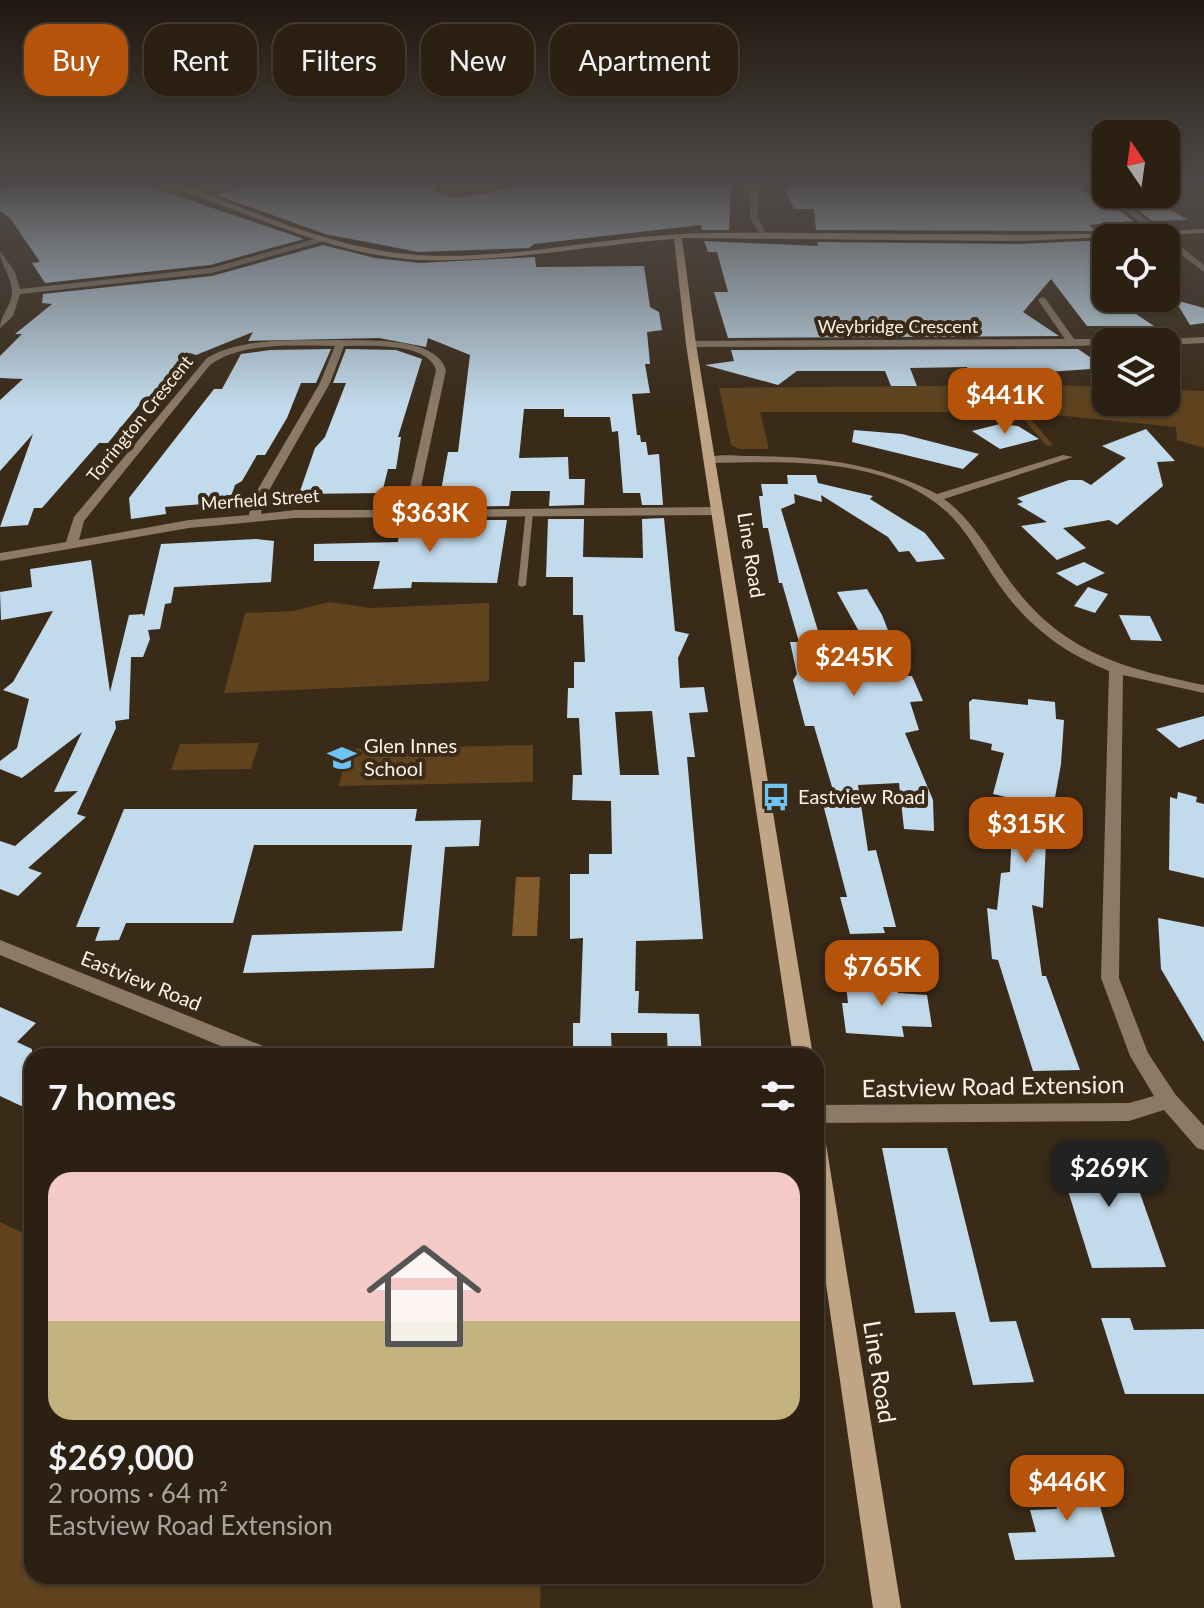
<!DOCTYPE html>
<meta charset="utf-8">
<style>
body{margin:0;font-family:Lato,sans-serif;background:#34281c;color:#f1f3f6;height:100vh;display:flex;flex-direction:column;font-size:30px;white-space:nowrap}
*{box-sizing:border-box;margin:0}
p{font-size:26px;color:#a6a3a0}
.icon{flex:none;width:44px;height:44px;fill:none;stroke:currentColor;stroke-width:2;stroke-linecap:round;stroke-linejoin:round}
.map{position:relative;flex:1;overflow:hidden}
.side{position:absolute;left:24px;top:1048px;width:800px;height:536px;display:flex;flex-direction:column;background:#2c2013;border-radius:24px;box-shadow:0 2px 6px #0004,0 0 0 2px #483e33}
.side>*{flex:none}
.top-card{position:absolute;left:24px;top:24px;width:800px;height:72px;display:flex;gap:16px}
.needle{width:52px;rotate:347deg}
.controls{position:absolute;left:1092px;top:120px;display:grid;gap:16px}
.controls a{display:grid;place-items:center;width:88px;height:88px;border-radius:16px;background:#2c2013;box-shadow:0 2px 6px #0004,0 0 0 2px #483e33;font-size:40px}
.price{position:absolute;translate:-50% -68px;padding:0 18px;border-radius:16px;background:#b45309;color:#fff;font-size:26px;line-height:52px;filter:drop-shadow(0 2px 4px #0008)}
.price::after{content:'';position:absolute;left:50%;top:48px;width:24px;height:18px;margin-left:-12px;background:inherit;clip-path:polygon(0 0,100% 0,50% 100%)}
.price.current{background:#222;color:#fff}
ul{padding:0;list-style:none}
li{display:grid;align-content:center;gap:16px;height:424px;padding:0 24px}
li+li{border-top:2px solid #483e33}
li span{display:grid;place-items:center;height:248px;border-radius:24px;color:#555}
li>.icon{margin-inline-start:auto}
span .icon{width:144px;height:144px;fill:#fffc;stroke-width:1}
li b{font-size:34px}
h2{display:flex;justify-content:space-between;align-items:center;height:96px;padding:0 24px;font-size:34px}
.tag{padding:0 28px;border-radius:24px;background:#2c2013;box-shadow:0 2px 6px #0004,0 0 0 2px #483e33;font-size:28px;line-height:72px}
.tag.current{background:#b45309;color:#fff}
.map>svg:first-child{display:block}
.green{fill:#60431e}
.water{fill:#815b2c}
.building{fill:#c2dbec;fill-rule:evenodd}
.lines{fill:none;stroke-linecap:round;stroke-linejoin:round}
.service{fill:#8b7a66;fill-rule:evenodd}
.minor{fill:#8b7a66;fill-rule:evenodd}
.tertiary{fill:#8b7a66;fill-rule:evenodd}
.secondary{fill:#c0a484;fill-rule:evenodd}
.labels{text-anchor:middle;stroke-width:8;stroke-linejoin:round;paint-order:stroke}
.far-street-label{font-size:18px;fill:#fdf3e8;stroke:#3a2b19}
.street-label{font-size:20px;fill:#fdf3e8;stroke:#3a2b19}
.poi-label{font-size:20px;fill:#fdf3e8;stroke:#3a2b19;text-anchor:start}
.near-street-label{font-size:24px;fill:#fdf3e8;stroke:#3a2b19}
</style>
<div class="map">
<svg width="1204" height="1608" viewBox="0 0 1204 1608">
<rect width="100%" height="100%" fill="#3a2b19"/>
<g class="green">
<path d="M1057 385 1106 387V402H1166V390L1204 391V448L1177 440 1176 427 1025 412 1053 445 1047 446 1017 412H760L769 449H739L731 445 719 388Z"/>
<path d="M329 602 371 608 489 603V681L224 693 245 613 293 611Z"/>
<path d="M259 743 251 769 171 770 180 744Z"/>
<path d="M533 745V782L339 786 347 749Z"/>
<path d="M32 1219V1576H541L540 1608H0V1222L21 1232Z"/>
</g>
<path class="water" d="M516 877H540L537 936H512Z"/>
<g class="building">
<path d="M29 182H136L304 239 210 265 45 283 32 263 40 262 10 218 0 211V192Z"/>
<path d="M302 182H434L435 193 459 198 542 182H725L724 186H731L729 230H702L701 225 534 244 529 248 418 252 325 234 216 195 250 184 285 186Z"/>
<path d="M788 182H920L926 188 935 182H1068L1095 198 1102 197 1133 221 1089 225 1096 231 816 230 814 209H794L786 193Z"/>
<path d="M1144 194 1188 220 1152 221 1121 196Z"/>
<path d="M1106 240V279H1097L1096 287 1106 294V298H1112L1154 326H1087L1051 279 1023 312 1059 336 728 338 714 292H728L717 252H708L704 241 818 246 817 242 1020 244Z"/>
<path d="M323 245 375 258 420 263 535 257 536 267 644 266 650 307 659 312 662 330 647 332 650 364H645L650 393 632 394 637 435H640L641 442H646L648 455 659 454 663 505H642L640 493H623L618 431 612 432 610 417H564V409H524L519 458 568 457 569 479H585L584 505 549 506 550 491H511L509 506 438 507 448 452H458L470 355 428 338 426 347 379 338 248 341 253 332 196 355 190 353 149 405 140 404 108 443H99L42 508H34L28 525 0 527 33 434 0 471V400L23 379 0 378V356L22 334H15L52 304 42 303 43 294 212 276Z"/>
<path d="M1175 300 1204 308V323L1190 325Z"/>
<path d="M331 349 316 383H301L287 418 265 455H257L242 481 235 485 229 502 165 507 166 514 131 519 129 498 214 389H222L241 354 270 350Z"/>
<path d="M346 349 396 350 422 359 398 437H401L396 469H388L382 493 299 494 315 448 325 437 346 383H333Z"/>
<path d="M1078 349 1106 368 973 377 967 367 910 368 917 386H891L885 371H797L778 385 705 365 734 361 731 350Z"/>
<path d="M1000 424 1018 426 1039 439 1000 449 972 431Z"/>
<path d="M1146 429 1175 461 1157 462 1163 486 1117 525 1109 520 1063 528 1086 548 1057 560 1021 526 1047 522 1017 504 1023 502 1017 498 1069 480H1082L1091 485 1126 458 1102 446Z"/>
<path d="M854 430 902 434 979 454 963 469 852 442Z"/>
<path d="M787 475H816L818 483 873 496 870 499 925 533 945 559 917 562 909 551 899 552 888 537 821 495 822 502 794 494 795 503 781 509 822 644H866L837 592 867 589 882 615 906 676H912L923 701 910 702 919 730 905 733 933 800 934 831 904 829 899 783 858 785 868 851 876 850 896 927H883L885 933 850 934 840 897H847L824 808V796L835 797 814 726H805L793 680 797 674 790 642H799L782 583H779L768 528H763L759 496H763L761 484H788Z"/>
<path d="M664 518 675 631 689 634 678 658 680 688 704 687 708 712 689 713 695 757H687L703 939 636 941 635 991H639L638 1013 699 1014 702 1056H668L667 1033H611L612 1056H573V1023H580L583 938 570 939V874H589V854H612L611 801 572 800 573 775H582L579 718H567L568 688H574V662H585L583 615H573V577H546L548 519H584L583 557 643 558 642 519ZM652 711 659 775H620L615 712Z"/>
<path d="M435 520H507L497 583 412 582 411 588 373 589 380 561H314V544L398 542 400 529H434Z"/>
<path d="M256 539 274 541 271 582 174 587 171 603 165 604 160 629 148 630 150 639 143 657H131L129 719 115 721 116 728 77 814 86 817 28 868 42 873 18 896 0 889V841L15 846 78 791 54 792 82 732 22 778 0 769V761L17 748 29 699 3 690 13 682 53 611 1 620 0 592 32 587 30 569 91 560 110 692 129 615 143 614 144 617 161 544Z"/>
<path d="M1084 562 1105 573 1077 586 1056 573Z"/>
<path d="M1088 587 1108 594 1095 613 1074 606Z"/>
<path d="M1119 615 1150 616 1162 641 1131 640Z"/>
<path d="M973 699 1028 705V699L1055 702 1056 719 1064 720 1061 764 1051 820 1047 819 1043 908 1032 905 1042 976H1046L1080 1070 1033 1071 998 960 992 959 987 908 997 910 1001 873 1010 872 1012 830 1004 829 1006 797 993 794 1004 753 991 750 992 744 970 739 969 702Z"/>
<path d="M1204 716V739L1179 748 1156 729Z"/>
<path d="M1178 792 1197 797 1196 802 1204 804V878L1169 870 1170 797 1177 799Z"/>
<path d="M124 809H417L415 821 481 820 479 846 445 847 434 968 243 973 252 935 402 931 412 845H254L233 923H126L119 940 95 941 100 927H76Z"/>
<path d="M1158 918 1204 927V1042L1161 969Z"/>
<path d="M845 976 896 979 898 993 927 995 932 1027 902 1026 904 1037 846 1033 842 1003H848Z"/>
<path d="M0 1007 36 1023 17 1042 32 1049V1111L0 1096Z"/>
<path d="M882 1148H947L990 1322 1016 1321 1034 1382 973 1385 955 1312 915 1313Z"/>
<path d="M1124 1148 1166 1267 1092 1268 1055 1149Z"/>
<path d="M1101 1318H1130L1134 1330 1204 1329V1394H1125Z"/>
<path d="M1089 1469 1115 1557 1015 1560 1008 1533 1036 1532 1030 1510 1057 1509 1047 1470Z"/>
</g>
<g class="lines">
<path class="service" d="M526 510H532L533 512 526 585 522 587 518 585Z"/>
<g class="minor">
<path d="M222 182H233L194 193 190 191Z"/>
<path d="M489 182H503L444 194 440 192Z"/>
<path d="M923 182H932L926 185Z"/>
<path d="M1088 182H1096L1106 188V194H1114L1204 265V272L1166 243V238H1160Z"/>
<path d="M322 237 325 241 212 273 20 294 13 316 0 328C0 314 13 305 12 290 11 275 0 265 0 251L15 272 20 289 211 268Z"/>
<path d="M1042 297 1045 298 1074 339H1106L1111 342H1106V345L1072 346 691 347 686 344 691 341 1065 339 1038 300Z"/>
<path d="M1204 337V343L1166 345V342H1161L1166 339Z"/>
<path d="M333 340C363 341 436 335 446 370L416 510 718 507 724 511 718 515 295 518 189 528 0 561V553L66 542 74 517 207 358C243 337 293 341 333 340ZM335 346 320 383 251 501 249 515 189 520 79 540 84 521 210 365C243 341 296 346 335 346ZM344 346C368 346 428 342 436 370L405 510H295L261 514 263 501 330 383Z"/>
<path d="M1063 455 1073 457 944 499C973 520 989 552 1009 580 1061 652 1121 668 1204 685V693L1123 675 1119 978 1148 1053 1175 1094 1204 1126V1150L1197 1148 1164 1110 1129 1121 816 1123V1105L1129 1103 1154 1096 1130 1056 1101 978 1109 671C1061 652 1026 624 997 582 982 560 970 536 952 517 891 455 788 462 709 463L703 460C714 453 733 456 745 456 813 456 876 462 937 494Z"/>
<path d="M0 940 273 1050 276 1056H245L0 955Z"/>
</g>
<path class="tertiary" d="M750 182H758V218L768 237H762L750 218Z"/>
<g class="secondary">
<path d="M166 182H176C254 212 333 249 418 255 517 261 615 233 714 233 878 231 1040 240 1204 229V233L1020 241 682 238 696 344 813 1056H793L686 344 674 239C590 245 505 263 420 260 360 257 301 236 245 214 220 204 189 196 166 182Z"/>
<path d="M816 1135 823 1137 826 1144 901 1608H873L816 1215Z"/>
</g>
</g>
<linearGradient id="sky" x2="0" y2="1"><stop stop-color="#20180e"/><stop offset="0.45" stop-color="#4f4a49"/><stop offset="1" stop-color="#4f4a49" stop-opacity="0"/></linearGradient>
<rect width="1204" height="407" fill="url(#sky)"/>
<defs>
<symbol id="school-bare" viewBox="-9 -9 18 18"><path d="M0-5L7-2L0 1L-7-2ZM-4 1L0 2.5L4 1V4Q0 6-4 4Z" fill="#6fc2f4" stroke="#3a2b19" stroke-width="2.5" paint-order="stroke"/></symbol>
<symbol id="bus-bare" viewBox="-9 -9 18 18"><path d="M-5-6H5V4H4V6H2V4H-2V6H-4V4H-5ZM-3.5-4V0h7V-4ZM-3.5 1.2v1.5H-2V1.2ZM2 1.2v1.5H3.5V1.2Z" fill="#6fc2f4" stroke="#3a2b19" stroke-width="2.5" paint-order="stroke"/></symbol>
</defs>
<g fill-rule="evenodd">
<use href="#school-bare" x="322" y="738" width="40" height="40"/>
<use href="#bus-bare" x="756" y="777" width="40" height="40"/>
</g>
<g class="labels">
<g class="far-street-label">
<text x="898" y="333">Weybridge Crescent</text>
<text transform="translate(140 419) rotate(-51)" y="6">Torrington Crescent</text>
<text transform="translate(260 500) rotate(-4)" y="6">Merfield Street</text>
</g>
<g class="street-label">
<text transform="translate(751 555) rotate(81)" y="7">Line Road</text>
<text transform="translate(141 981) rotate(22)" y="7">Eastview Road</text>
</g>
<g class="poi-label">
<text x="364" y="753">Glen Innes<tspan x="364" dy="23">School</tspan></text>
<text x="798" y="804">Eastview Road</text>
</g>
<g class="near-street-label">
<text transform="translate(993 1087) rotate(-1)" y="8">Eastview Road Extension</text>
<text transform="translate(879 1372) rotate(81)" y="8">Line Road</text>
</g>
</g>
</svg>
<div class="controls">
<a><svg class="needle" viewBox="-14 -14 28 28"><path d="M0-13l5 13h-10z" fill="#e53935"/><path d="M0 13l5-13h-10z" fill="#a6a3a0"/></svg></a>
<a><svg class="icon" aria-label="locate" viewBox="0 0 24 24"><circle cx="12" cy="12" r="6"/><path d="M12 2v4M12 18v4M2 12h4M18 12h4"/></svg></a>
<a><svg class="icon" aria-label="layers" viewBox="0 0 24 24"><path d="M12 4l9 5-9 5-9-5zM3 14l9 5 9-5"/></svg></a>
</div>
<b class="price" style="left:1005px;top:436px">$441K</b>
<b class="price" style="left:430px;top:554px">$363K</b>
<b class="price" style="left:854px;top:698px">$245K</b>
<b class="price" style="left:1026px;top:865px">$315K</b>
<b class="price" style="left:882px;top:1008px">$765K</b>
<b class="price current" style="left:1109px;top:1209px">$269K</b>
<b class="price" style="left:1067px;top:1523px">$446K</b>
<div class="top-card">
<a class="tag current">Buy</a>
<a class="tag">Rent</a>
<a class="tag">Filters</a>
<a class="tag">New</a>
<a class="tag">Apartment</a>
</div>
<section class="side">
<h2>7 homes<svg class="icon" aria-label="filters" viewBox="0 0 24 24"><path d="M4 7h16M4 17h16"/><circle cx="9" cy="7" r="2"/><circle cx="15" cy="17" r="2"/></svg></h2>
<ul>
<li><span style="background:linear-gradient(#f6c9c9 60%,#c2b280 0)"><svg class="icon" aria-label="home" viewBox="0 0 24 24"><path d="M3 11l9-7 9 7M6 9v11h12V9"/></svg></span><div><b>$269,000</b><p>2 rooms · 64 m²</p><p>Eastview Road Extension</p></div></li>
</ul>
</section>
</div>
